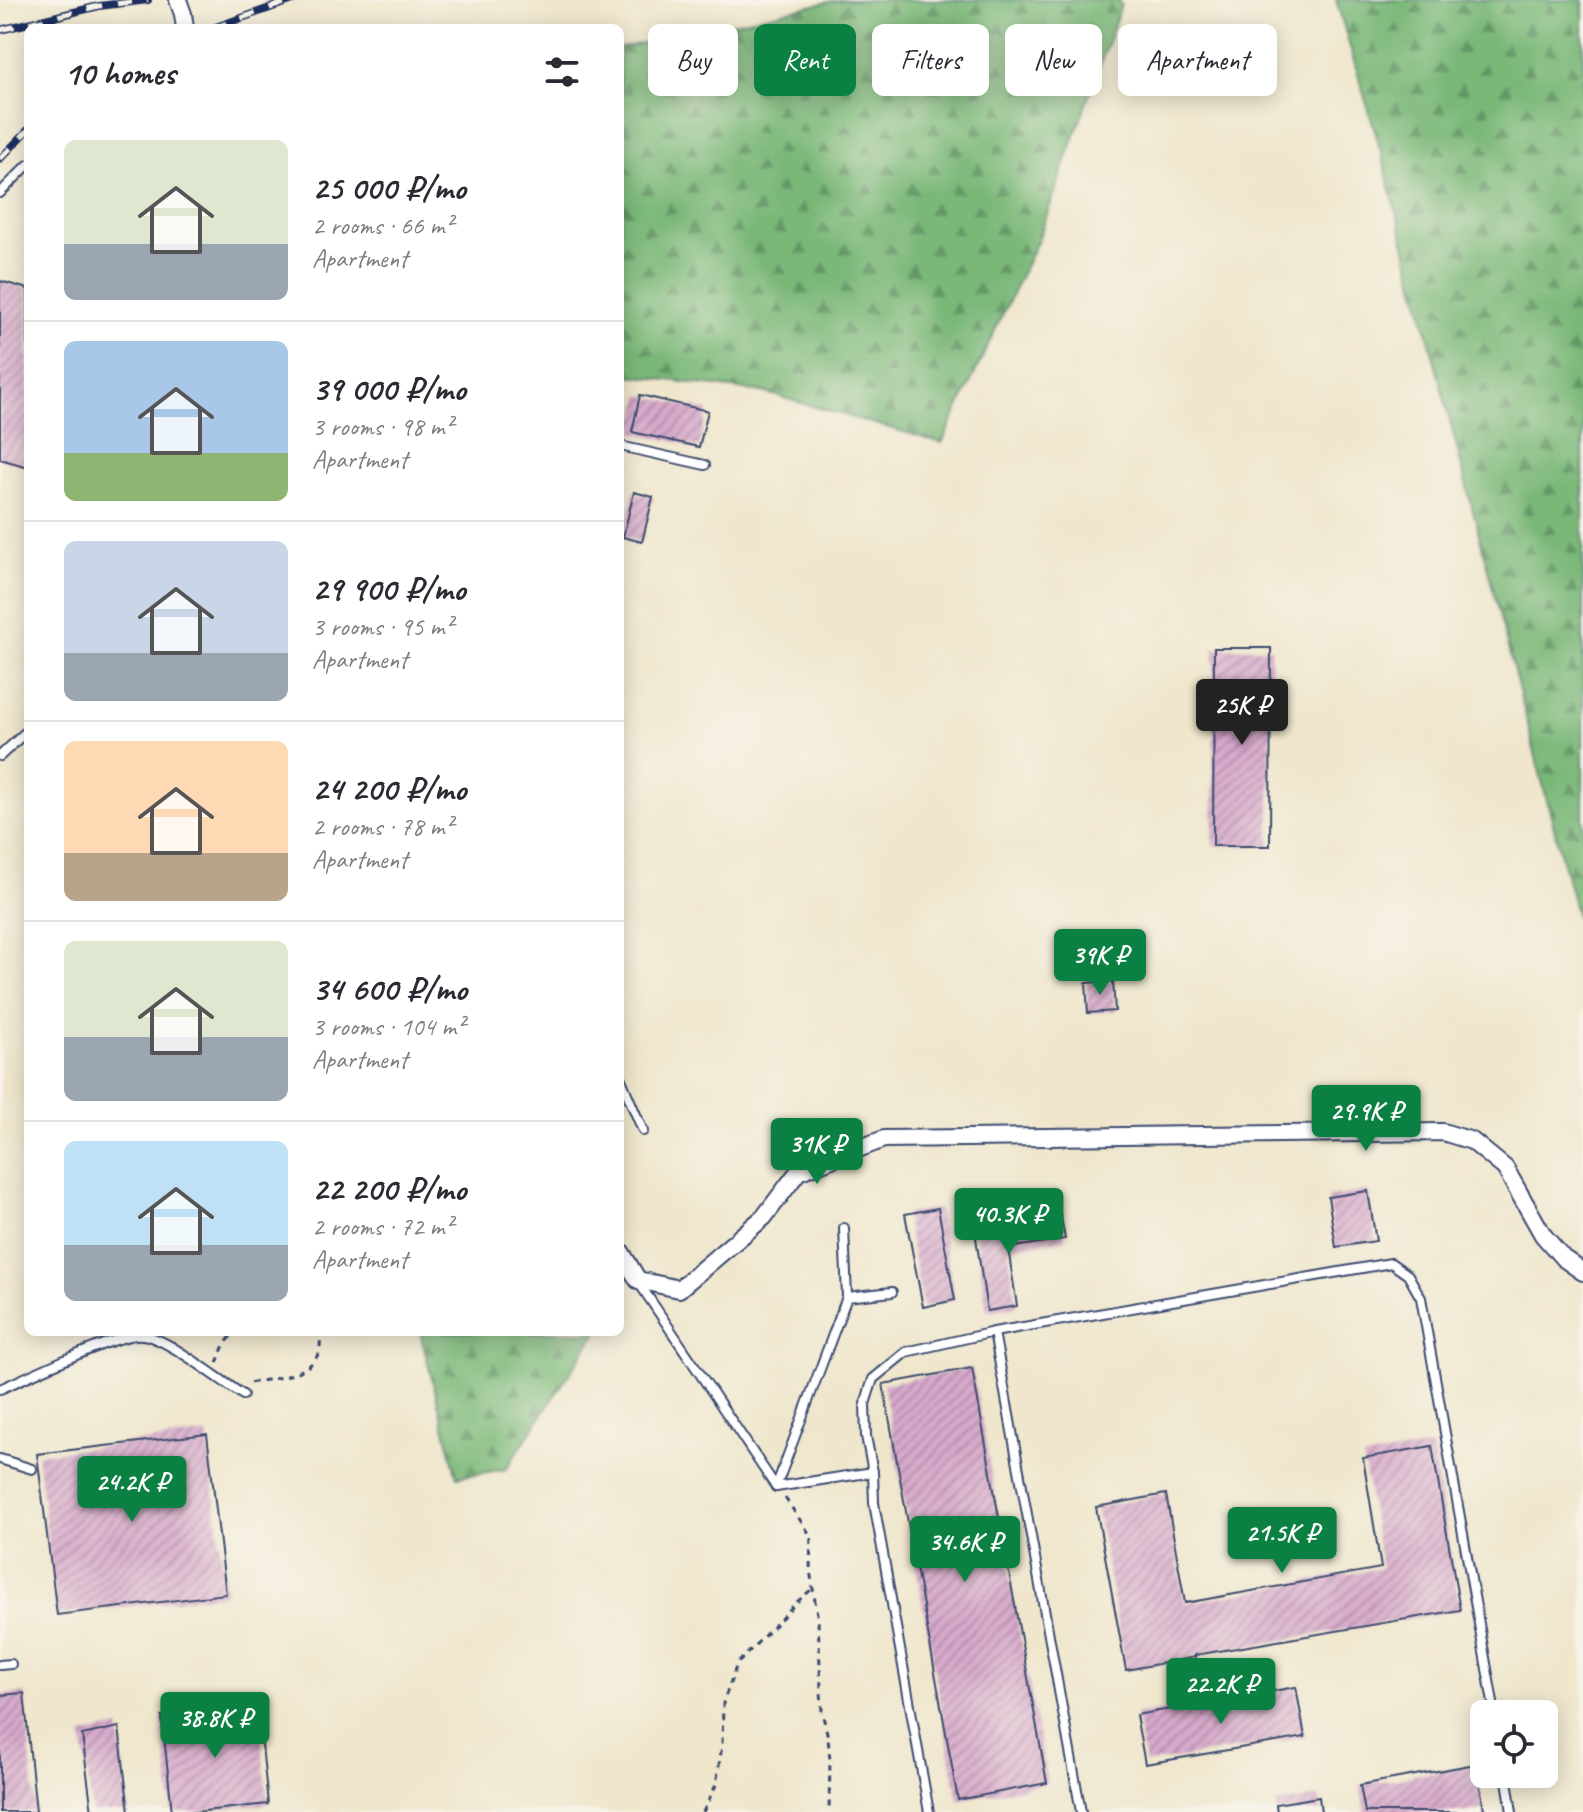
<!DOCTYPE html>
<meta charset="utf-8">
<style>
body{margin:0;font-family:Caveat,sans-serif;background:#f7f7f7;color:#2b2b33;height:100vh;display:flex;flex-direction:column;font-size:30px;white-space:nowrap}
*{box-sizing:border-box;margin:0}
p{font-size:26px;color:#7c7c81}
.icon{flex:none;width:44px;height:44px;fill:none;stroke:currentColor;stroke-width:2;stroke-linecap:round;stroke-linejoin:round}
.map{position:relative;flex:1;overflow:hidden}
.sheet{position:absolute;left:24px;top:24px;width:600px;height:1312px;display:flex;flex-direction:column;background:#fff;border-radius:12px;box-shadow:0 4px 20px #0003}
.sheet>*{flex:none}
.banner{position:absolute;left:648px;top:24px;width:760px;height:72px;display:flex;gap:16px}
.tools{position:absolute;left:1470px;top:1700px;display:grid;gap:16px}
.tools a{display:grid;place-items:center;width:88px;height:88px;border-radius:12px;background:#fff;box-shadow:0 4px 20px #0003;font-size:40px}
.price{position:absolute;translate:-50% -68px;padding:0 18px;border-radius:8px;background:#0b8043;color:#fff;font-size:26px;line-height:52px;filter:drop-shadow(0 2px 4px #0008)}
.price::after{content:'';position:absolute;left:50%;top:48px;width:24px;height:18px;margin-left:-12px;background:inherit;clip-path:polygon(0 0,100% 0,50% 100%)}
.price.on{background:#222;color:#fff}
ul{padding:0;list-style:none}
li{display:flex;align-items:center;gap:24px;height:200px;padding:0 40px}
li+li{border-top:2px solid #e1e1e2}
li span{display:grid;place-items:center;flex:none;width:224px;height:160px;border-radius:12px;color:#555}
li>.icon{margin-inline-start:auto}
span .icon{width:96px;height:96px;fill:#fffc;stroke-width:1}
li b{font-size:34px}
h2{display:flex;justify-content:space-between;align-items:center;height:96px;padding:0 40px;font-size:34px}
.chip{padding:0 28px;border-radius:12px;background:#fff;box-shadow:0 4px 20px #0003;font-size:28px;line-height:72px}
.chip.on{background:#0b8043;color:#fff}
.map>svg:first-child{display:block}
.forest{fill:url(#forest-firs);stroke:#4a746b;stroke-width:2}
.building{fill:url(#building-hatch)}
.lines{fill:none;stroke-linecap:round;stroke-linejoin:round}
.service-casing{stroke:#3b4a6e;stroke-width:12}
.minor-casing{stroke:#3b4a6e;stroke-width:20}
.path{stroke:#3b4a6e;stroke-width:3;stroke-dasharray:6 6;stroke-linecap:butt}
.service{stroke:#fff;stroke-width:8}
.minor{stroke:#fff;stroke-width:16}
.rail-casing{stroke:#1b2f5e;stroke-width:8}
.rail{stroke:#f7f3e8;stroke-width:5;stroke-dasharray:15;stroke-linecap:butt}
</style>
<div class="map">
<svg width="1583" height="1812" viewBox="0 0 1583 1812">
<defs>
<pattern id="forest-firs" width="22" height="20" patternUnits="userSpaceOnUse" patternTransform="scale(2)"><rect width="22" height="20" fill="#7ab878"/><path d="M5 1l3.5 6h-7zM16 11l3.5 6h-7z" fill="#639666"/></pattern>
<pattern id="building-hatch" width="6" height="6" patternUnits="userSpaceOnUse" patternTransform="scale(2)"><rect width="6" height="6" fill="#d7a9ca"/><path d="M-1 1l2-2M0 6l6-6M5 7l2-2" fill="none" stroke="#ae8aa7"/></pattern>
</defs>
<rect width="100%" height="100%" fill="#f7f3e8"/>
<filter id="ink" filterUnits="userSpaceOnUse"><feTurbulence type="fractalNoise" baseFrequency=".0125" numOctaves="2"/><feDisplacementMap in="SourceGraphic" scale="16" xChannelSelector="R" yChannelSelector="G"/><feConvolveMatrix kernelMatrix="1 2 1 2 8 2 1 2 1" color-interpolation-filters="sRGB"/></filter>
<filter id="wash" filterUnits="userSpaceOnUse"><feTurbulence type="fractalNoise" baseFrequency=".006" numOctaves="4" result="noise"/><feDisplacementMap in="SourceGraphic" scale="32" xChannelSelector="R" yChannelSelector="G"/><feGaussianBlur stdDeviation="1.8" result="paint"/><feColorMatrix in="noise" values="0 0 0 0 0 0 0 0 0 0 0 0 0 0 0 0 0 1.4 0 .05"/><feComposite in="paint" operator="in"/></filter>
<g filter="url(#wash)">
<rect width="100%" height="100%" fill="#efe6cc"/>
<g class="forest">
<path d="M838 0H1119L1121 5 1039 237 942 443 763 392 620 374V48Z"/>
<path d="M1336 0H1583V941L1382 155Z"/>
<path d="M420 1332H597L506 1469 457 1477Z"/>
</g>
<g id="blocks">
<g class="building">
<path d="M0 281 28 289V467L0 459Z"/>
<path d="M640 395 708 411 699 447 632 432Z"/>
<path d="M634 492 653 497 642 542 623 537Z"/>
<path d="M1214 648H1271L1270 846H1213Z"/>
<path d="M1113 981 1115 1011 1088 1013 1086 983Z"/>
<path d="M1368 1191 1376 1241 1336 1247 1328 1197Z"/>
<path d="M938 1208 955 1300 923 1307 905 1214Z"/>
<path d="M1061 1217 1065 1239 1008 1248 1017 1306 987 1311 975 1231Z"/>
<path d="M972 1368 1047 1783 958 1800 883 1384Z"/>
<path d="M207 1434 226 1594 57 1615 37 1454Z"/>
<path d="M1432 1446 1460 1610 1195 1655V1657L1126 1670 1096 1507 1166 1494 1185 1603 1381 1568 1363 1458Z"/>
<path d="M1296 1687 1305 1737 1145 1764 1136 1715Z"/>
<path d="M24 1693 36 1812H0V1695Z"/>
<path d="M258 1706 268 1804 195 1812H172L162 1717Z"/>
<path d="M119 1727 129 1812H92L82 1735Z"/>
<path d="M1476 1764 1484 1809 1468 1812H1365L1360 1785Z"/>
<path d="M1319 1797 1321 1812H1277L1276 1804Z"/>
</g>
</g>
</g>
<g filter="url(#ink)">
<use href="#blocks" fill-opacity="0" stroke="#3b4a6e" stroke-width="2"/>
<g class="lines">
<defs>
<g id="service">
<path d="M0 193 28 165"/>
<path d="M620 446 705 465"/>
<path d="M0 756 28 730"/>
<path d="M620 1077 643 1131"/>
<path d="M639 1283 776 1487 873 1472 866 1436 865 1404 873 1379 906 1352 994 1332 1081 1812"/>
<path d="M847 1297 892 1292"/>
<path d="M994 1332 1391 1263 1408 1275 1421 1298 1495 1714"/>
<path d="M0 1389C26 1378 121 1331 143 1335 167 1338 220 1380 243 1395"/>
<path d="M0 1459 32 1469"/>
<path d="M873 1472 874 1503 929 1812"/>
<path d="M776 1487 847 1297 844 1228"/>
<path d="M0 1665 11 1664"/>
<path d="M1506 1774 1512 1812"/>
</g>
<g id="minor">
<path d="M178 0 183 14 185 28"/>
<path d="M620 1250 638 1280 679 1289 764 1217 798 1172 884 1139 1443 1132 1472 1141 1505 1168 1543 1235 1563 1258 1583 1272"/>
</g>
</defs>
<use href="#service" class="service-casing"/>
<use href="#minor" class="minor-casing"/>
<g class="path">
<path d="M217 1363 224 1345 235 1332"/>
<path d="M250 1383C272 1378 310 1377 319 1352 321 1346 320 1338 320 1332"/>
<path d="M785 1498 811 1536 810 1570 818 1620 822 1712 828 1737 830 1761 829 1812"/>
<path d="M703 1812 716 1785 722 1745 723 1703 737 1664 797 1602 812 1589"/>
</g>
<use href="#service" class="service"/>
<use href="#minor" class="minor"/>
<defs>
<g id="rail">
<path d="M213 28 293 0"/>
<path d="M0 30 99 6 148 0"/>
<path d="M0 159 28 130"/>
</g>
</defs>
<use href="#rail" class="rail-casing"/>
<use href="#rail" class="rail"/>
</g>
</g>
</svg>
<div class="tools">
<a><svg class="icon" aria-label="locate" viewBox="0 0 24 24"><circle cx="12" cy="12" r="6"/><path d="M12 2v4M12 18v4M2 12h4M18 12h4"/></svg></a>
</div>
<b class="price on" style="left:1242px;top:747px">25K ₽</b>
<b class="price" style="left:1100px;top:997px">39K ₽</b>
<b class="price" style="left:1366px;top:1153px">29.9K ₽</b>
<b class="price" style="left:817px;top:1186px">31K ₽</b>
<b class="price" style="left:1009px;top:1256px">40.3K ₽</b>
<b class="price" style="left:132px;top:1524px">24.2K ₽</b>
<b class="price" style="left:1282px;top:1575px">21.5K ₽</b>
<b class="price" style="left:965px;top:1584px">34.6K ₽</b>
<b class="price" style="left:1221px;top:1726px">22.2K ₽</b>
<b class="price" style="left:215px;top:1760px">38.8K ₽</b>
<div class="banner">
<a class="chip">Buy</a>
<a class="chip on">Rent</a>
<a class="chip">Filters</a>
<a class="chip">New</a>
<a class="chip">Apartment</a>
</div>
<section class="sheet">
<h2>10 homes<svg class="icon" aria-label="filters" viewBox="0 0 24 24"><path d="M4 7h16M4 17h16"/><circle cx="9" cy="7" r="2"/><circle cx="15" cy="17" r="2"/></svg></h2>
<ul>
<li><span style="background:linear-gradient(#dfe7d0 65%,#9aa5b1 0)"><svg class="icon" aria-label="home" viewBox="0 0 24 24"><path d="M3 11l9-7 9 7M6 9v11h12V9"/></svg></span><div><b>25 000 ₽/mo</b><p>2 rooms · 66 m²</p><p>Apartment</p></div></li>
<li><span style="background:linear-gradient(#a9c7e8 70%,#8fb573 0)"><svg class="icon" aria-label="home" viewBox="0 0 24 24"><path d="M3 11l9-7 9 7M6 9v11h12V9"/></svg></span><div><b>39 000 ₽/mo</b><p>3 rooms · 98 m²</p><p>Apartment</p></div></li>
<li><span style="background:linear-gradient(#c9d6e8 70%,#9aa5b1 0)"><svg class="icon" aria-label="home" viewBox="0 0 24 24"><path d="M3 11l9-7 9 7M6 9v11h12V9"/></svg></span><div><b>29 900 ₽/mo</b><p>3 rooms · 95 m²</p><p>Apartment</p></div></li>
<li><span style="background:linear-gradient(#ffd9b3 70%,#b9a48a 0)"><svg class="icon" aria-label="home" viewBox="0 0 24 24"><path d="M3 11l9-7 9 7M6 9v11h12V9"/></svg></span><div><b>24 200 ₽/mo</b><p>2 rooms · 78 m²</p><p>Apartment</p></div></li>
<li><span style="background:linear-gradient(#dfe7d0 60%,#9aa5b1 0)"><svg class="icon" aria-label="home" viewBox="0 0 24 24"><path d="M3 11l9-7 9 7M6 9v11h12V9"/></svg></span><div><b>34 600 ₽/mo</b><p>3 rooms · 104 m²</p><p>Apartment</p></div></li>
<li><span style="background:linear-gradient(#bfe0f5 65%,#9aa5b1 0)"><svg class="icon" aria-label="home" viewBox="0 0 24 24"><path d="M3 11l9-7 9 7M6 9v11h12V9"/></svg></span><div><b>22 200 ₽/mo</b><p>2 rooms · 72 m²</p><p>Apartment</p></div></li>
</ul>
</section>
</div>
